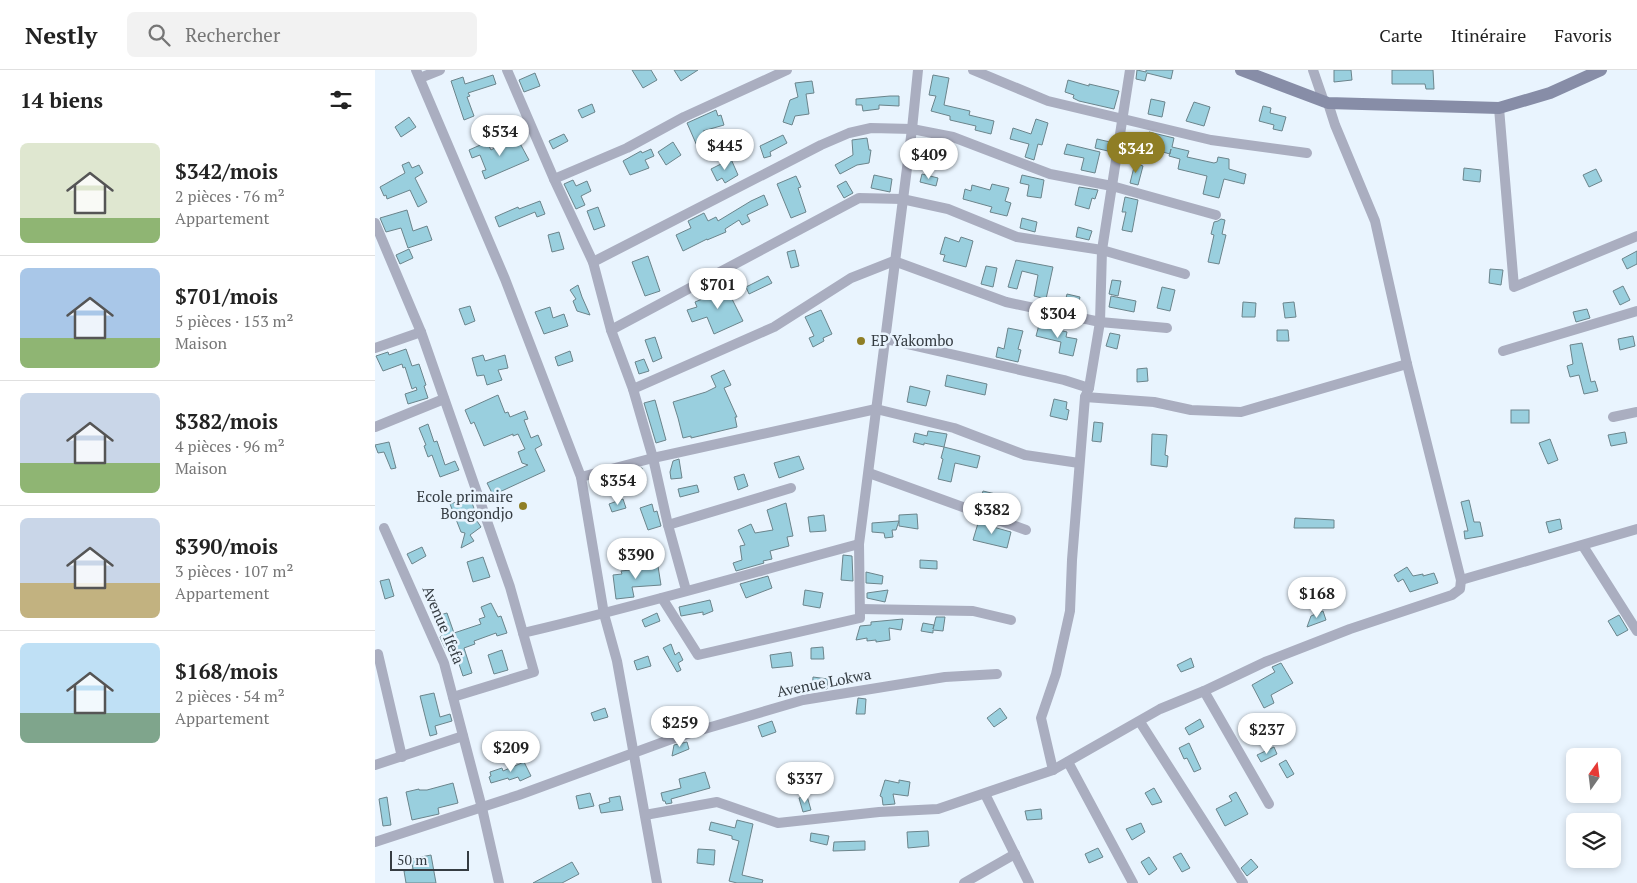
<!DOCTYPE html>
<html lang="fr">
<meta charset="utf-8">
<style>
body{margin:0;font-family:"PT Serif",serif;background:#f2f2f2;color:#222;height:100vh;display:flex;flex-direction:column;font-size:19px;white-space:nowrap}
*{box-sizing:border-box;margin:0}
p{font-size:16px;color:#767676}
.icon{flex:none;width:28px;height:28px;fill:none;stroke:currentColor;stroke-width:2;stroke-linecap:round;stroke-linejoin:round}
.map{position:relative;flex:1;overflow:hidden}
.panel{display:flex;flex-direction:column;background:#fff;width:375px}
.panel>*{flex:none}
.needle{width:32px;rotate:14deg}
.tools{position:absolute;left:1191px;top:678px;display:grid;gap:10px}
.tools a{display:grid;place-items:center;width:55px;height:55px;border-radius:8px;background:#fff;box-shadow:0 2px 8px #0003;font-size:25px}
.scale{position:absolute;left:15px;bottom:12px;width:79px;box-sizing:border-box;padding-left:5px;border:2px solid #353c42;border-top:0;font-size:14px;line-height:18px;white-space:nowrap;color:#353c42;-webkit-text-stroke:4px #e9f4fe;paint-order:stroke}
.price{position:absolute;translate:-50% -42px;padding:0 11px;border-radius:18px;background:#fff;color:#222;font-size:16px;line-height:32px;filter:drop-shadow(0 1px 2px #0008)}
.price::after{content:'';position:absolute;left:50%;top:30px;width:15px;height:11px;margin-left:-8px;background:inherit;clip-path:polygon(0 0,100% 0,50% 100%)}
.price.selected{background:#8f7e25;color:#fff}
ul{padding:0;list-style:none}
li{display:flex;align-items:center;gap:15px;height:125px;padding:0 20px}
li+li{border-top:1px solid #e0e0e0}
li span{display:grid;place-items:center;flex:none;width:140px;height:100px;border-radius:8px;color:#555}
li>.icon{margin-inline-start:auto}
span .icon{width:60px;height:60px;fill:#fffc;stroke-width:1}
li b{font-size:21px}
h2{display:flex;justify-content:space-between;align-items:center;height:60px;padding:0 20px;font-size:21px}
header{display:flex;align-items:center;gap:30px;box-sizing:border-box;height:70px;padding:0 25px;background:#fff;border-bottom:1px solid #e0e0e0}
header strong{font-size:24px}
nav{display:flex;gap:28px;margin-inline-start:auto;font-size:18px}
.search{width:350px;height:45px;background:#f2f2f2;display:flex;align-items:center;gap:12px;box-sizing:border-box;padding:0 18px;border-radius:8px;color:#767676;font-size:19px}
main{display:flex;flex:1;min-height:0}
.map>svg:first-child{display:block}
.building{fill:#99cfde;stroke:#6b848b}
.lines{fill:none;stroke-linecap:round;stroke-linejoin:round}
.street{stroke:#aaaec0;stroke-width:10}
.secondary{stroke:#878da7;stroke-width:12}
.poi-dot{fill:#8f7e25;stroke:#e9f4fe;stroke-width:2}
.labels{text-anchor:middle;stroke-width:5;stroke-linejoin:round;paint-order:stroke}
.poi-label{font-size:15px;fill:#353c42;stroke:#e9f4fe;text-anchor:start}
.street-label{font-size:15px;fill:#353c42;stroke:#e9f4fe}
</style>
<header>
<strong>Nestly</strong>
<div class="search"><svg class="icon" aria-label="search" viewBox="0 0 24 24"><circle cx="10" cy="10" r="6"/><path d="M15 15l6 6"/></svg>Rechercher</div>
<nav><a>Carte</a><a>Itinéraire</a><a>Favoris</a></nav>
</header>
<main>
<section class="panel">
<h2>14 biens<svg class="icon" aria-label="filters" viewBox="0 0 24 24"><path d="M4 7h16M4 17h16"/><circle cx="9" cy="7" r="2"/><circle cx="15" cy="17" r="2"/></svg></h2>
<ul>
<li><span style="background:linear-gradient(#dfe7d0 75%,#8fb573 0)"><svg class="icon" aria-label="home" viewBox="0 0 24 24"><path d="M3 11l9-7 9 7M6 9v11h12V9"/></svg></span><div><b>$342/mois</b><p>2 pièces · 76 m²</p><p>Appartement</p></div></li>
<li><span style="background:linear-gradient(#a9c7e8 70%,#8fb573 0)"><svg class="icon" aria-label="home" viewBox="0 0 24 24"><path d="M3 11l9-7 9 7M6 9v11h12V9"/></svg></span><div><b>$701/mois</b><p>5 pièces · 153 m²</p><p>Maison</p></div></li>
<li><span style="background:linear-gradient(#c9d6e8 70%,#8fb573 0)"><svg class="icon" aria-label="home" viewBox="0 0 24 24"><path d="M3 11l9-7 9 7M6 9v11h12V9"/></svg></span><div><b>$382/mois</b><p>4 pièces · 96 m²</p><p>Maison</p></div></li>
<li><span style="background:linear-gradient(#c9d6e8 65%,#c2b280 0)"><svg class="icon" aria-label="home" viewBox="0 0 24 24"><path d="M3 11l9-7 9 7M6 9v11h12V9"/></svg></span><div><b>$390/mois</b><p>3 pièces · 107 m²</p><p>Appartement</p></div></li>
<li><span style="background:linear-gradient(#bfe0f5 70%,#7fa58c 0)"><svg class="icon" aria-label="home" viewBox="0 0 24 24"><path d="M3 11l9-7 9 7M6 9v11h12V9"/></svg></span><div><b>$168/mois</b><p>2 pièces · 54 m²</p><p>Appartement</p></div></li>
</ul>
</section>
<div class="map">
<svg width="1262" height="813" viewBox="0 0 1262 813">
<rect width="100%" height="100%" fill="#e9f4fe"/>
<g class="building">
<path d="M257 0H276L282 10 268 18Z"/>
<path d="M299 0H323L306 11Z"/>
<path d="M762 0 771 2V0H798L796 9 772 3 770 11 761 9Z"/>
<path d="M959 0H976L977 10 959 12Z"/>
<path d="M1017 0H1058L1059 19H1051L1050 14H1017Z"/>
<path d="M160 3 165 16 149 22 144 10Z"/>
<path d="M118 5 121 14 93 23 95 26 92 27 99 46 89 50 76 11 88 7 90 14Z"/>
<path d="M558 5 574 8 569 35 595 41 594 45 619 51 616 64 600 60 601 56 575 50V46L556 41 561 26 554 25Z"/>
<path d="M693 10 714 16V14L744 21 739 39 704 31 698 28 699 25 690 22Z"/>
<path d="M437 11 439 23 431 24 434 44 420 46 417 55 408 52 415 30 423 27 420 13Z"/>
<path d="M515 26H524V36L504 35V39L488 41 487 35H481V29Z"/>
<path d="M776 29 790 32 787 47 773 44Z"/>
<path d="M819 32 835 37 829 56 811 51Z"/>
<path d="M217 34 220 42 207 48 203 40Z"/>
<path d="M888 36 896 38 895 43 911 47 907 61 898 59 899 55 884 51Z"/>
<path d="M341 40 343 46 346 45 349 55 328 61 331 65 328 66 336 80 326 85 312 53Z"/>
<path d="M34 47 41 57 26 67 20 57Z"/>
<path d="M661 49 673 53 667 75 663 74 659 90 650 87 654 74 635 69 638 58 656 64Z"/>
<path d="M774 62 799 68 797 77 814 81 812 87 839 93 842 92 843 87 854 89V99L871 104 869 114 849 109 844 128 828 124 832 106 803 99 805 89 794 86 796 79 795 84 770 77Z"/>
<path d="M189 64 193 71 178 79 174 71Z"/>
<path d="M408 65 412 73 395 82 396 86 389 88 385 76Z"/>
<path d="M141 66 154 90 110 109 107 101 111 100 105 85 97 88 94 80 112 72 116 80Z"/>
<path d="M492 68 494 80H496L494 93 482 95 465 104 460 95 478 85 477 70Z"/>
<path d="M722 69 735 72 733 81 720 78Z"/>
<path d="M298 72 306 85 291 95 283 82Z"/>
<path d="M692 74 725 82 720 103 706 100 709 88 689 84Z"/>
<path d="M276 79 279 86 270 90 274 98 255 105 248 91 266 81 267 83Z"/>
<path d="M356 89 363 105 350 113 347 108 342 111 336 99Z"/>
<path d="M34 92 37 98 44 95 48 103 40 108 52 132 43 137 35 120 12 129 11 125 9 126 5 117 30 103 27 95Z"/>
<path d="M760 93 768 96 763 115 755 113Z"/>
<path d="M1089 98 1106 100 1105 112 1088 110Z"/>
<path d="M1221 99 1227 111 1214 117 1208 105Z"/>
<path d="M547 104 563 108 561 116 545 112Z"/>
<path d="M499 105 517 109 515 122 496 118Z"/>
<path d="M647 105 669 110 666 128 652 126 654 115 645 113Z"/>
<path d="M421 106 426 117 423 118 431 142 416 148 402 114Z"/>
<path d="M198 110 201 116 212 111 216 121 206 126 210 135 201 139 189 114Z"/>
<path d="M471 111 478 123 469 128 462 116Z"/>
<path d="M617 114 634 118 630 131 636 133 632 146 615 142 617 137 588 129 590 119 596 121 597 115 615 120Z"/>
<path d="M704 117 723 120 720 129 717 128 714 139 700 135Z"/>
<path d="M389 125 393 135 372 145 375 151 367 155 364 150 350 159 351 162 332 170V169L308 181 301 165 316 158 313 151 329 143 333 151 341 147 343 151 376 131Z"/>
<path d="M750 127 763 130 757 162 747 160 751 142H747Z"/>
<path d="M165 131 170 144 162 147 160 142 124 157 120 147 143 137 144 139Z"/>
<path d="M223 137 230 156 219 160 212 141Z"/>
<path d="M32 140 38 161 52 156 57 170 33 178 26 158 11 162 5 148Z"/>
<path d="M647 148 662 152 660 162 645 158Z"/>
<path d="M846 149 850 150 847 164 851 165 844 194 833 192 839 165 836 164 839 152 843 151Z"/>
<path d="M703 157 717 161 714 170 701 167Z"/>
<path d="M184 162 189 179 177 182 173 165Z"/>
<path d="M570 167 584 172 586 167 598 171 591 197 568 191 570 185 565 184Z"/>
<path d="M34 179 38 188 25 194 21 185Z"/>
<path d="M420 180 424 196 416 198 412 182Z"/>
<path d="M1262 181V194L1252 199 1247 189Z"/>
<path d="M273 186 285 221 270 226 257 192Z"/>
<path d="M641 190 678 197 671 229 659 226 663 205 647 201 642 219 633 217Z"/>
<path d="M611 196 622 198 618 217 606 214Z"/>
<path d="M1115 199 1128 200 1126 215 1114 213Z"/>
<path d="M393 206 397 213 374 224 371 217Z"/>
<path d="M737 210 746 211 743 226 734 224Z"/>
<path d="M359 213 364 223 356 227 368 251 339 264 332 247 317 252 312 240 322 237 320 232 342 223V221Z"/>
<path d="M203 215 207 227 215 245 202 241 198 231 201 229 195 220Z"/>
<path d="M1248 216 1255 230 1245 235 1238 221Z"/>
<path d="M787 217 800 220 795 241 782 238Z"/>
<path d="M692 224 705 227 702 240 689 237Z"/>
<path d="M736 226 761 231 759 242 734 237Z"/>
<path d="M868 232 881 233 880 247H867Z"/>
<path d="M919 232 921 247 910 248 908 233Z"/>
<path d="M95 236 100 251 90 255 84 239Z"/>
<path d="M175 237 178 248 189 244 193 256 169 264 160 242Z"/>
<path d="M1212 239 1215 248 1201 252 1198 242Z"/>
<path d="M446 240 457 264 448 268 449 271 438 277 434 268 439 266 430 247Z"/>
<path d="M664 255 692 262 691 267 702 269 698 286 684 283 686 272 661 266Z"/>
<path d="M633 258 648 261 643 279 646 280 643 292 621 287 623 277 629 279Z"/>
<path d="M902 260H913L914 271H902Z"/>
<path d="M735 263 745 265 742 279 731 276Z"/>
<path d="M1258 266 1260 276 1245 280 1243 269Z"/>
<path d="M280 267 287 288 278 292 270 270Z"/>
<path d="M1207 273 1216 312 1220 311 1223 321 1209 324 1204 305 1195 307 1192 296 1198 294 1195 275Z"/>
<path d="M31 279 37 296 44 294 51 315 49 316 53 328 33 334 30 324 42 320 41 317 37 319 30 297 28 298 27 294 8 301 1 286 13 282 14 285Z"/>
<path d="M195 281 198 291 183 296 180 287Z"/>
<path d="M108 285 110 291 130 285 133 298 123 300 127 310 112 315 109 305 102 306 97 288Z"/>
<path d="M269 289 274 301 264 304 260 292Z"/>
<path d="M772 298 773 311 762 312V299Z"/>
<path d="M349 300 356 315 349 318 362 347H360L362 357 316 368V366L308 368 303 348 298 332 331 322 341 317 336 306Z"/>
<path d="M572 305 612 314 610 325 570 316Z"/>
<path d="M535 316 555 321 551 336 532 332Z"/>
<path d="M123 325 130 343 133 342 135 347 150 341 153 349 149 350 156 368 163 365 167 375 160 379 170 401 118 425 112 413 153 395 147 393 143 382 150 379 143 364 138 366V364L109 376 99 352 96 354 90 340Z"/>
<path d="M679 329 692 332 691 339 694 340 692 350 675 346Z"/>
<path d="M280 330 291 370 281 373 269 333Z"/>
<rect x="1136" y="340" width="18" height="13"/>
<path d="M719 352 728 353 726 372 717 371Z"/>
<path d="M53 354 59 372 62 371 70 395 80 391 84 400 65 407 57 385 53 387 49 376 51 375 44 358Z"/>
<path d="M553 361 572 364 569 377 549 373V375L538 372 540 363 552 366Z"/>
<path d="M1250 362 1252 373 1236 376 1233 365Z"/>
<path d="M777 364 792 365 790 385 793 386 792 397 776 395Z"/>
<path d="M1175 369 1183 390 1173 394 1164 373Z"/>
<path d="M14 372 21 398 16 399 9 382 3 383 0 375Z"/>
<path d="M569 377 605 386 602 398 580 393 576 412 563 409 568 389 566 388Z"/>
<path d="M424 386 429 399 404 408 399 393Z"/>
<path d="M304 389 307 408 296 409 295 402 298 391Z"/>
<path d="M267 398 271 412 241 420 239 411 236 412 235 406Z"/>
<path d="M369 404 373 416 363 420 359 407Z"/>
<path d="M322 415 324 422 305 427 303 419Z"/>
<path d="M608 421 629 426 626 441 604 436Z"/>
<path d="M95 427 102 447 100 448 106 457 95 465 99 471 86 478 90 463 86 462 75 434Z"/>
<path d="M248 429 251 438 237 442 234 434Z"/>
<path d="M1094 430 1099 452H1105L1108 466 1090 469 1089 461H1093L1086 432Z"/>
<path d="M411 433 418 466 412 467 414 476 395 481 397 489 388 491 389 493 361 501 358 493 367 490 365 476 370 475 363 460 376 454 380 463 398 460 392 440Z"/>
<path d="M277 434 279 442 282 441 286 456 273 460 265 438Z"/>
<path d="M542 444 543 459 524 456V445Z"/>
<path d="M449 445 451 461 435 462 433 447Z"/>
<path d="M920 448 959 450V458H919Z"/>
<path d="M1185 449 1187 459 1174 463 1171 452Z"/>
<path d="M604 450 611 453V455L636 462 632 478 598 470Z"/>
<path d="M524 451 521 460H517L518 467 510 468 509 463 497 462V453Z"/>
<path d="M47 477 51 486 37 494 32 484Z"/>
<path d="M468 485 477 486 478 511 466 510Z"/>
<path d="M108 487 115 507 98 512 92 492Z"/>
<path d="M282 490 286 515 257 517 259 527 241 529 238 505 247 504 246 501 274 498 273 491Z"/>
<path d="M545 490 562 491V499L545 498Z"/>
<path d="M1032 497 1038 506 1048 504V506L1059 503 1063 513 1035 522 1028 509 1023 512 1019 505Z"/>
<path d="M491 502 508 506 507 514 491 513Z"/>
<path d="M393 506 397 518 371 528 365 514Z"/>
<path d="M14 509 19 526 10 529 5 511Z"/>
<path d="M430 520 448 523 445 538 428 535Z"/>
<path d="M513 520 510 532 492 528V523Z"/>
<path d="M335 530 338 541 328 545V542L306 546 304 537Z"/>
<path d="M116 533 123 547 126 546 132 563 122 566 121 563 99 571 100 574 89 578 97 603 88 606 78 576 70 578 65 567 67 566 61 546 72 543 79 563 106 554 104 549 110 547 106 537Z"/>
<path d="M948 541 951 550 932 557 936 546Z"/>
<path d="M282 543 285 551 270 557 267 550Z"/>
<path d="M1244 545 1253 560 1242 566 1233 551Z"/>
<path d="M561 547H570L568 561 558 560V563L546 561 548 553 559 555 558 559Z"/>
<path d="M528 549 526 560 514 558 515 570 501 572V570L492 571V568L481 570 485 556 496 555V552Z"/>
<path d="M296 574 300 585 304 582 308 590 303 593 306 600 302 602 288 578Z"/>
<path d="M448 577 449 589H436V578Z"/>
<path d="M127 580 133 600 119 604 113 585Z"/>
<path d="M416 582 418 596 397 598 395 585Z"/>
<path d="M273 586 276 596 262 600 259 591Z"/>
<path d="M816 588 819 597 806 602 802 595Z"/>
<path d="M906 593 918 613 896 625 899 633 889 638 877 615 900 602 897 597Z"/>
<path d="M438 607 453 609 452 619 437 620Z"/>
<path d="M59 623 65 647 75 644 77 651 60 656 62 664 55 666 45 626Z"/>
<path d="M483 628 491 629 490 644H481Z"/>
<path d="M230 638 233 647 219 651 216 643Z"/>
<path d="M625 638 632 648 619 657 612 648Z"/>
<path d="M825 649 829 657 814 665 810 658Z"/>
<path d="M397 651 401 662 387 667 383 656Z"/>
<path d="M153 665 158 677 141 683 139 679 119 687 112 669 120 666 124 676Z"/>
<path d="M312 672 314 679 297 686 299 675Z"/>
<path d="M814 673 826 699 819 702 812 688 809 689 804 678Z"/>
<path d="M899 677 902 684 886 692 882 685Z"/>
<path d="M911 690 919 704 912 708 904 694Z"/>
<path d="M149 692 156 706 145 711 143 707 134 710 133 708 116 713 114 707 116 706 115 702 127 698 128 701Z"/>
<path d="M330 702 335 718 296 729 297 733 291 734 290 731H288L286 723 306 718 304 709Z"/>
<path d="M510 710 524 713V710L535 712 533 726 518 724 520 734 508 735 507 727 505 726Z"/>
<path d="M78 713 83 733 63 738 64 744 37 750 31 722 44 719V720H52Z"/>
<path d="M779 718 787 732 777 735 770 723Z"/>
<path d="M861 722 873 744 850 756 841 739 857 731 854 726Z"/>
<path d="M215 723 219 736 204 739 201 726Z"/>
<path d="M245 726 248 740 226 743 224 735 235 732 234 728Z"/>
<path d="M432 726 436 740 428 742 424 728Z"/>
<path d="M12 727 16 755 8 756 4 729Z"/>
<path d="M666 739 667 749 652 750 650 741Z"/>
<path d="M362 750 378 754 367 805 388 810 387 813H362L354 811 364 771 357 769V766L334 760 336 752 360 758Z"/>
<path d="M766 753 770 762 757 770 751 759Z"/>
<path d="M553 761 554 776 533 778 532 762Z"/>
<path d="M436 763 454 766 452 775 435 771Z"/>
<path d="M490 771V780L458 781 459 772Z"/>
<path d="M723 778 728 787 714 793 710 784Z"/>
<path d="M323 779 340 780 339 795 322 793Z"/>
<path d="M806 783 815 798 807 802 798 787Z"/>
<path d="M56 785 61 813H31L29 801 38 799 36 789Z"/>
<path d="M774 787 782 799 774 805 766 792Z"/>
<path d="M876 789 883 797 872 806 866 798Z"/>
<path d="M197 792 204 804 187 813H158Z"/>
</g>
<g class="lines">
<g class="street">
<path d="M41 0 130 209 206 407 229 544 242 591 282 813"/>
<path d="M132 0 179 109 218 192 236 260 258 319 278 388 293 455 311 520"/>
<path d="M598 0 673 31 836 70 932 83"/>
<path d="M938 0 949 32"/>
<path d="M45 8 65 0"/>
<path d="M1124 38 1139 217 1262 166"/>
<path d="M179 109 252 78 309 47 412 0"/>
<path d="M0 153 46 262 135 517 159 602 78 627"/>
<path d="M218 192 446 75 474 63 496 58 537 59 578 67 675 104 737 116 841 145"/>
<path d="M236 260 484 128 527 129 573 139 642 167 727 180 810 204"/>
<path d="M510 269 689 310 714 318 725 252 727 180 755 0"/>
<path d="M0 278 46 262"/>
<path d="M1128 281 1262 241"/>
<path d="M258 319 399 257 476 208 519 191 631 232 725 252 792 258"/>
<path d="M710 327 779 332 816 340 866 342 1032 294"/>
<path d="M1238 347 1262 342"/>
<path d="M0 357 69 329"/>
<path d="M494 403 651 460"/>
<path d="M206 407 278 388 501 339 579 358 650 385 704 393"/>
<path d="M293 455 416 418"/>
<path d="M9 458 69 593 107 738 124 813"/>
<path d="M1208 476 1262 561"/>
<path d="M1086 510 1262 459"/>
<path d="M287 528 323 585 485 548 484 474 537 59 543 0"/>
<path d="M485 539 598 541 636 550"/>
<path d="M148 563C261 537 372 504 484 474"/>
<path d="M3 584 27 687"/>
<path d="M829 621 894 734"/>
<path d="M765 652 868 813"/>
<path d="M693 692 758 813"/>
<path d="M0 695 88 666"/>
<path d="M678 700 666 648 681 604 695 541 697 490 710 327 714 318"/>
<path d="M610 724 654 813"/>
<path d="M270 745 342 732 403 753 504 742 563 739 678 700 785 639 829 621 890 592 975 559 1077 525 1085 519 1086 510 1032 294 1000 151 960 55 953 33"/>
<path d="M0 772 144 725 302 667 428 630 570 607 622 604"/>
<path d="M589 813 640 784"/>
</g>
<path class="secondary" d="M866 0 953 33 1124 38 1175 23 1226 0"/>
</g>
<g class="poi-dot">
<circle cx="486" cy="271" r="5"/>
<circle cx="148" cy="436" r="5"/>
</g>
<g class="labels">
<g class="poi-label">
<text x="496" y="276">EP Yakombo</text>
<text x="138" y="432" text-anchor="end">Ecole primaire<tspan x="138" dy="17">Bongondjo</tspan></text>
</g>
<g class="street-label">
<text transform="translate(68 555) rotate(67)" y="5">Avenue Ifefa</text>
<text transform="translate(449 613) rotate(-11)" y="5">Avenue Lokwa</text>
</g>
</g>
</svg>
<div class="tools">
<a><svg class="needle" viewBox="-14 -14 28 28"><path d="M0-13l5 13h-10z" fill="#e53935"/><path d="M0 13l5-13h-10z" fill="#767676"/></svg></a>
<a><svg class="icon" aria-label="layers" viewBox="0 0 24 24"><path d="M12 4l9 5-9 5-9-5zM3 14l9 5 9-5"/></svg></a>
</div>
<div class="scale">50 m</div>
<b class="price" style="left:125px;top:87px">$534</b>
<b class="price" style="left:350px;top:101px">$445</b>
<b class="price selected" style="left:761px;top:104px">$342</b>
<b class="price" style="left:554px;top:110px">$409</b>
<b class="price" style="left:343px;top:240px">$701</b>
<b class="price" style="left:683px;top:269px">$304</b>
<b class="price" style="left:243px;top:436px">$354</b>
<b class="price" style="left:617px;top:465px">$382</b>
<b class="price" style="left:261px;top:510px">$390</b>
<b class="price" style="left:942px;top:549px">$168</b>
<b class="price" style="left:305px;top:678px">$259</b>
<b class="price" style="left:892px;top:685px">$237</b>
<b class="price" style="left:136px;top:703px">$209</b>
<b class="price" style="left:430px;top:734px">$337</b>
</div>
</main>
